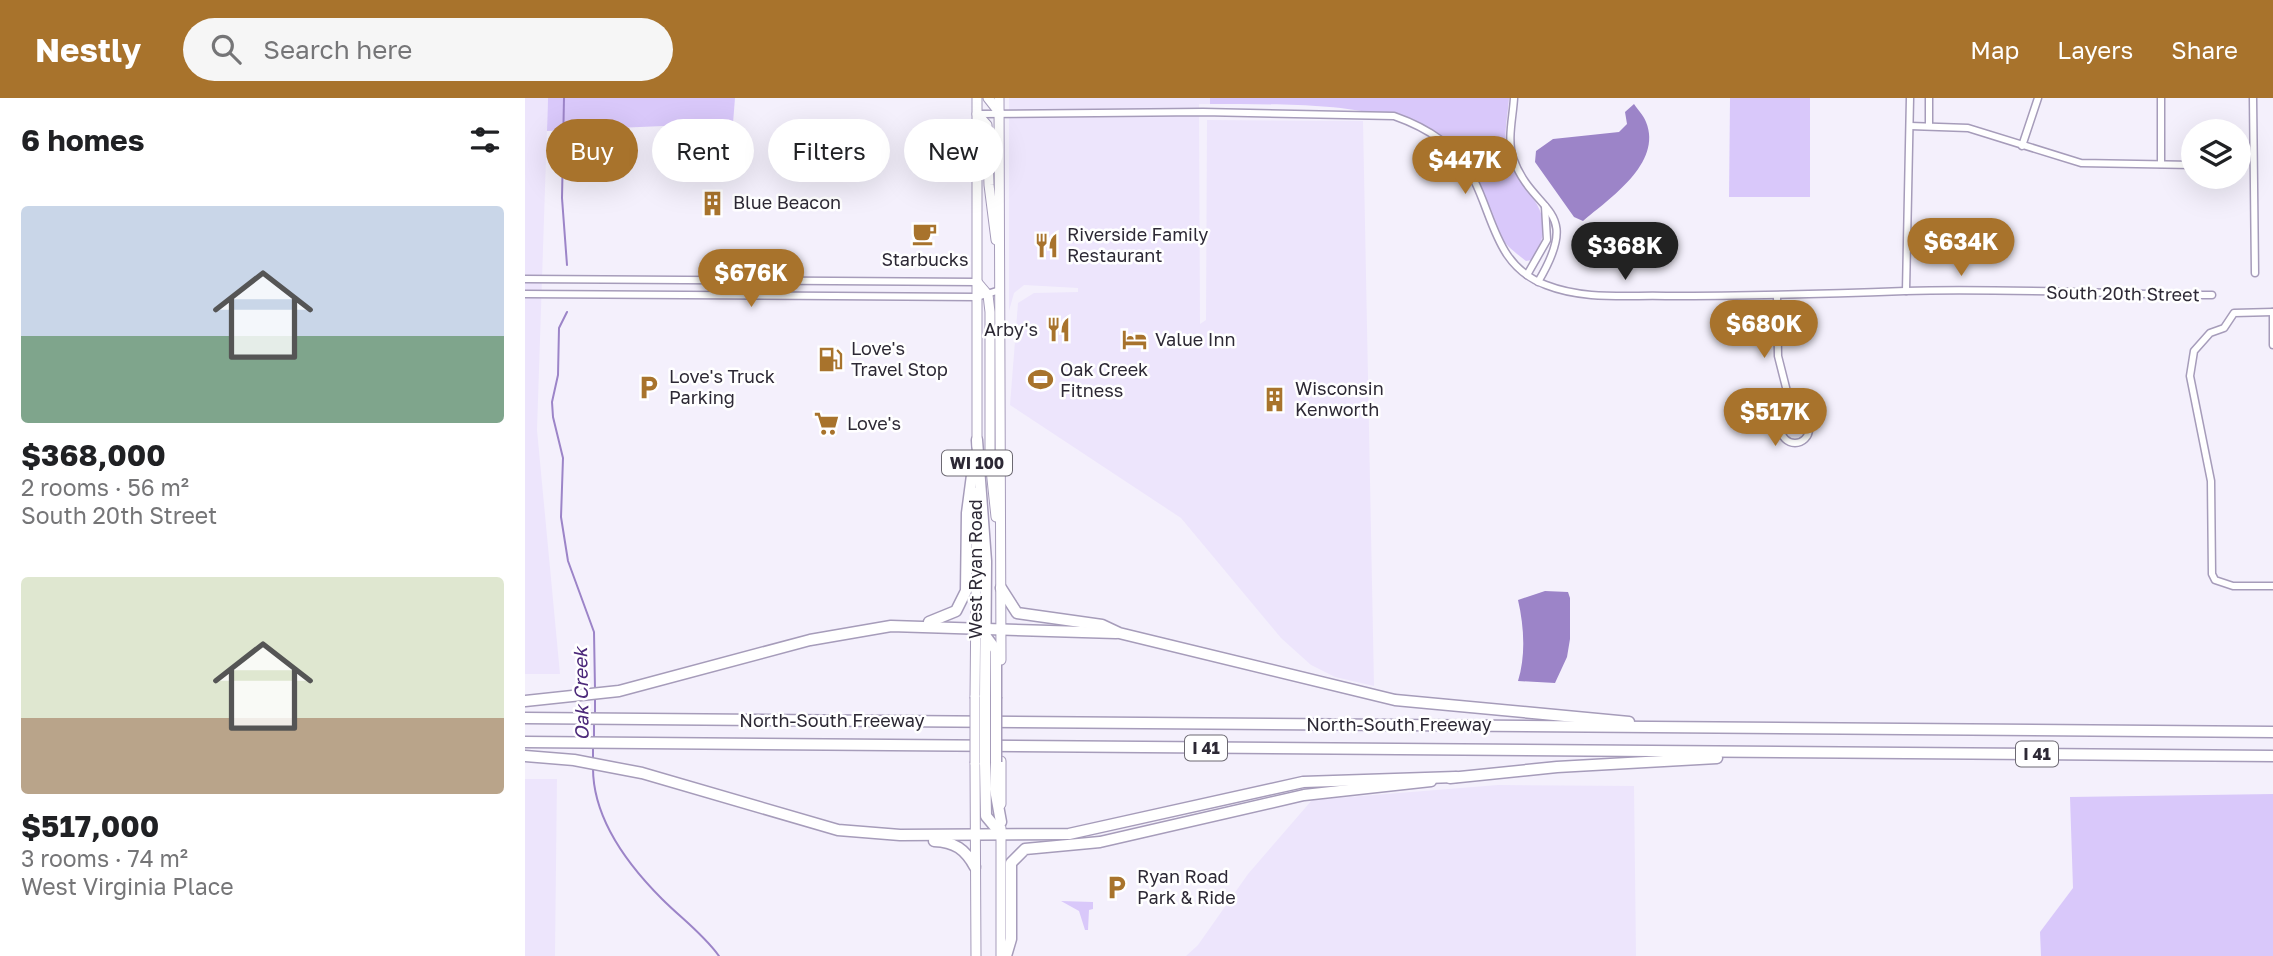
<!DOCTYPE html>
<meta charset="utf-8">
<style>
body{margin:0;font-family:"Golos Text",sans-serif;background:#f6f6f6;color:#202124;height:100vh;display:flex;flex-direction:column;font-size:26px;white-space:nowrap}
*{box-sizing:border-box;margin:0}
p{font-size:23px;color:#757577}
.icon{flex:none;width:38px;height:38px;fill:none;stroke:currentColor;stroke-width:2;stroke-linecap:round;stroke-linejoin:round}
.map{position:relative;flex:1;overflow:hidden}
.side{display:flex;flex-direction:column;background:#fff;width:525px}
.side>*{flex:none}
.hud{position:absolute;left:21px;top:21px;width:665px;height:63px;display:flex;gap:14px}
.fabs{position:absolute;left:1656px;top:21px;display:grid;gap:14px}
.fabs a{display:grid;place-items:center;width:70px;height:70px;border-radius:50%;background:#fff;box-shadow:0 7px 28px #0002;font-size:35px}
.price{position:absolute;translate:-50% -60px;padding:0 16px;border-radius:24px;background:#a8732c;color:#fff;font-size:23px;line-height:46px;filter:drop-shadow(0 2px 4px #0008)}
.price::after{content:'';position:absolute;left:50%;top:42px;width:21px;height:16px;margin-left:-10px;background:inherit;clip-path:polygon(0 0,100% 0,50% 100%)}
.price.active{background:#222;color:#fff}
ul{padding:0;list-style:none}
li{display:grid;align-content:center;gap:14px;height:371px;padding:0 21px}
li span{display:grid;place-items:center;height:217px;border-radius:7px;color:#555}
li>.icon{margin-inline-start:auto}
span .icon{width:126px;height:126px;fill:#fffc;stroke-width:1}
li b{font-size:30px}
h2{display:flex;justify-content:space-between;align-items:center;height:84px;padding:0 21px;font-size:30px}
.pill{padding:0 24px;border-radius:32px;background:#fff;box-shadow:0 7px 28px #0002;font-size:24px;line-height:63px}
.pill.active{background:#a8732c;color:#fff}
header{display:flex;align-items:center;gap:42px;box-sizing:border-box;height:98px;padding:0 35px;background:#a8732c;color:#fff}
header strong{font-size:33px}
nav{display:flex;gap:38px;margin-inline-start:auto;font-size:24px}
.search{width:490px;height:63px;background:#f6f6f6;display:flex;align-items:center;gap:18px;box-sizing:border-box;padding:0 24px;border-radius:38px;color:#757577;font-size:26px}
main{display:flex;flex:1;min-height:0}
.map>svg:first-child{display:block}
.built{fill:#ede5fc}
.green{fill:#d9c8fa}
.water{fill:#9c84c8}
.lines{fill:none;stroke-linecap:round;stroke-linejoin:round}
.stream{stroke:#9c84c8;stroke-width:2}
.street-casing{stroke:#a69cba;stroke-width:9}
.primary-casing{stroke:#a69cba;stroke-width:11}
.highway-casing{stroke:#a69cba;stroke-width:13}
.street{stroke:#fff;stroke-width:6}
.primary{stroke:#fff;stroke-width:9}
.highway{stroke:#fff;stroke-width:10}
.primary-bridge-casing{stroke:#a69cba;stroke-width:11;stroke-linecap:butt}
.highway-bridge-casing{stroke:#a69cba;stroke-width:13;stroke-linecap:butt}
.primary-bridge{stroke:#fff;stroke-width:9}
.highway-bridge{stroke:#fff;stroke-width:10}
.labels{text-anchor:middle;stroke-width:5;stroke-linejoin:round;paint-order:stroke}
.shield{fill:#fff;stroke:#6c6972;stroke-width:2}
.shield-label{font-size:16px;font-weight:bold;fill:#2d2935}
.poi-label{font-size:18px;fill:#2d2935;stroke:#fff;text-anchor:start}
.street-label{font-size:18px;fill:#2d2935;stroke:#fff}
.water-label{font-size:19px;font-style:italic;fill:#4c297a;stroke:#fff}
</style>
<header>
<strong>Nestly</strong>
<div class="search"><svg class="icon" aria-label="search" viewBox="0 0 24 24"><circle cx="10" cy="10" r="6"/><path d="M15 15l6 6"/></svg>Search here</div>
<nav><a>Map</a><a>Layers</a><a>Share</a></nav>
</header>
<main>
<section class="side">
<h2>6 homes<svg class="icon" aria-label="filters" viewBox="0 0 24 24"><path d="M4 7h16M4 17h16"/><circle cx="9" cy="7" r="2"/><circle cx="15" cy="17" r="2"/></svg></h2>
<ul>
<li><span style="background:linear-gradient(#c9d6e8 60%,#7fa58c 0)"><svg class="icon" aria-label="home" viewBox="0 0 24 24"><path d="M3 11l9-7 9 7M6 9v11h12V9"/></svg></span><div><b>$368,000</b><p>2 rooms · 56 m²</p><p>South 20th Street</p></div></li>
<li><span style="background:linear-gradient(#dfe7d0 65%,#b9a48a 0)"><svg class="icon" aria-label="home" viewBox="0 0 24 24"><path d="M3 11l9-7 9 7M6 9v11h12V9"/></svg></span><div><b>$517,000</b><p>3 rooms · 74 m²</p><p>West Virginia Place</p></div></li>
</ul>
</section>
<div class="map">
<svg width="1748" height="858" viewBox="0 0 1748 858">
<rect width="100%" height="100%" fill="#f4f0fc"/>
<g class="built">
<path d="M0 0H23L12 332 35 576H0Z"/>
<path d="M484 0H685V6H674L675 226 681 222 682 22 838 23 849 588 810 579 786 567 756 540 656 420 485 307 493 205 509 195 553 194V190L499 187 489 195 484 213Z"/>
<path d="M0 681H32L30 858H0Z"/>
<path d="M973 687 1109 688 1111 858H661L673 847 723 776 787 702Z"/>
</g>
<g class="green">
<path d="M23 0H210L208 25 22 33Z"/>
<path d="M685 0H984C983 17 978 38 982 54 992 97 1040 109 1007 162L1001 163C991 155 981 148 974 137 960 115 958 86 943 64 892 0 766 7 685 6Z"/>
<path d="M1205 0H1285V99H1204Z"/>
<path d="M1748 696V858H1516L1515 834 1548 790 1545 699Z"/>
<path d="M536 803 568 804V811L564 812 563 832H560L554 813Z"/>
</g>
<g class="water">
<path d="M1109 6C1113 12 1119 18 1121 24 1138 65 1084 101 1058 123L1049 119 1010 64 1011 53 1028 41 1094 34 1102 26 1100 14Z"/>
<path d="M1020 493 1043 494 1045 500V541L1042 559 1030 585 993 583C1001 557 999 528 993 502Z"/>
</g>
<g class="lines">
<g class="stream">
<path d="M39 0 37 100 42 167"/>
<path d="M42 214 34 230 33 277 27 304 28 319 38 360 36 419 43 463 69 534 70 591"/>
<path d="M70 615V600"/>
<path d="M69 640V624"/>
<path d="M68 661V649"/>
<path d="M68 670C68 721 103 767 137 801 157 821 177 835 194 858"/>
</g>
<defs>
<g id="street">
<path d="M989 0C988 19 982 41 988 60 1008 117 1059 107 1013 184"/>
<path d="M1404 0V28"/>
<path d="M1636 0V66"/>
<path d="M1728 0 1730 175"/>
<path d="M452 16 678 14 869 18C903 30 932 48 949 82 969 122 972 169 1021 187 1059 202 1101 197 1141 198 1221 198 1300 196 1380 193 1482 190 1585 196 1687 197"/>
<path d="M1385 28 1443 30 1556 65 1668 67"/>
<path d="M1497 48 1513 0"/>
<path d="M1002 177 1022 142 1020 108"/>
<path d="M0 181 452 184"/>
<path d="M1381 193 1385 0"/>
<path d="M0 196 452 199 475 192"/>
<path d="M1252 199 1253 258 1268 317"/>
<path d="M1748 214 1709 215 1699 230 1685 235 1669 253 1665 278 1686 383 1687 476 1690 482 1708 488H1748"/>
<path d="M1748 214V247"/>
<circle cx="1270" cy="331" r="14"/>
</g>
<g id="primary">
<path d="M452 0V348"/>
<path d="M463 0 474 14"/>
<path d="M474 0 476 562"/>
<path d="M452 16 462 27 464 87 471 142"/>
<path d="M452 184 463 197 465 214V362L471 419"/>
<path d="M450 599 452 394"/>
<path d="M450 665 451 858"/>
<path d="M476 706V663"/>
<path d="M476 858V730"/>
</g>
<g id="highway">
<path d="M452 342 461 463 460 599"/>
<path d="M476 490 492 515 577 527 594 535 870 602 1104 624"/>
<path d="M404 524 431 513 441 493 442 415 449 362"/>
<path d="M459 536 471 552V599"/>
<path d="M0 603 94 593 285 542 366 528 591 535"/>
<path d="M0 620 1748 634"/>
<path d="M0 644 1748 658"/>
<path d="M0 658 49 662 117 675 313 732 375 737 544 736 778 684 931 679"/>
<path d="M471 664 470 691 476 724"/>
<path d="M460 665 461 718 476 736"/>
<path d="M925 680 1032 669 1192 660"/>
<path d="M409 743C430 744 440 751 450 769"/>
<path d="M481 858 486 841V765L500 751 575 744 779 697 906 683"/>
</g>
</defs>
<use href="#street" class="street-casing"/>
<use href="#primary" class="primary-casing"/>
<use href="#highway" class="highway-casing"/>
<use href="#street" class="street"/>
<use href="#primary" class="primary"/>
<use href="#highway" class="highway"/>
<defs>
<path id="primary-bridge" d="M450 599V665"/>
<g id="highway-bridge">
<path d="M471 664V599"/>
<path d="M460 665V599"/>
</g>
</defs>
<use href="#primary-bridge" class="primary-bridge-casing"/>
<use href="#highway-bridge" class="highway-bridge-casing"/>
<use href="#primary-bridge" class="primary-bridge"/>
<use href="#highway-bridge" class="highway-bridge"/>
</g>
<defs>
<symbol id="building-bare" viewBox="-9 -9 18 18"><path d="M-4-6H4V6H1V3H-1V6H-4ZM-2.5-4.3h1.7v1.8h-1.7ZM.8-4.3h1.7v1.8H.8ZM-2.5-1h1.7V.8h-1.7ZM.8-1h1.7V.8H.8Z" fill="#a8732c" stroke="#fff" stroke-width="2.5" paint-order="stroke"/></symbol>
<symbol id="cafe-bare" viewBox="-9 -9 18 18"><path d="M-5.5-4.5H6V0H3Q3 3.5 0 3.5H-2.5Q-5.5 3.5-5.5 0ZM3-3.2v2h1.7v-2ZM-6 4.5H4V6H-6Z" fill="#a8732c" stroke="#fff" stroke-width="2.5" paint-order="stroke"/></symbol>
<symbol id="restaurant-bare" viewBox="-9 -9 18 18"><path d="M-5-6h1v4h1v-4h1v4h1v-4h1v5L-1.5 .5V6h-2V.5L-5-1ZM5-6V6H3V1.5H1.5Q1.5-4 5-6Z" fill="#a8732c" stroke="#fff" stroke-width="2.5" paint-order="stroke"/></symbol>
<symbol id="hotel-bare" viewBox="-9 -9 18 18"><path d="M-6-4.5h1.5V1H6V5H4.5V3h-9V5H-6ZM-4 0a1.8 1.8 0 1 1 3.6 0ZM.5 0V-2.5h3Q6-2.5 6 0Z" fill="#a8732c" stroke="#fff" stroke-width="2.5" paint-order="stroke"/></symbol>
<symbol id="fuel-bare" viewBox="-9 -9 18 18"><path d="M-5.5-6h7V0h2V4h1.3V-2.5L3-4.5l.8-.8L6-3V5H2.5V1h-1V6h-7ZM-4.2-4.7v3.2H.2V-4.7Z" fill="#a8732c" stroke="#fff" stroke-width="2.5" paint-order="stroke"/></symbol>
<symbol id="stadium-bare" viewBox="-9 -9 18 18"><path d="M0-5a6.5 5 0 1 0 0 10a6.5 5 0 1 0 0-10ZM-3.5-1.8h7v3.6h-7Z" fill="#a8732c" stroke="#fff" stroke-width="2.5" paint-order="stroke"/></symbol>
<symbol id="parking-bare" viewBox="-9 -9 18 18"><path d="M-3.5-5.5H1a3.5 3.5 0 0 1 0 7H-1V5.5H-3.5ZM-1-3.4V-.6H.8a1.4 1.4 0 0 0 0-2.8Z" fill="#a8732c" stroke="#fff" stroke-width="2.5" paint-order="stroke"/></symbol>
<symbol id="supermarket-bare" viewBox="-9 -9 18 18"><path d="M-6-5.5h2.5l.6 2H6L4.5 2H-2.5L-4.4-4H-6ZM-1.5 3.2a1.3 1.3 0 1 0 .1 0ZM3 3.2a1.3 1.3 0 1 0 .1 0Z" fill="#a8732c" stroke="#fff" stroke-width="2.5" paint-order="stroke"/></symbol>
</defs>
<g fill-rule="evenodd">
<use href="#building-bare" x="170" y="88" width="35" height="35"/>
<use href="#cafe-bare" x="382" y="118" width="35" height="35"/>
<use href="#restaurant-bare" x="504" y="130" width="35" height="35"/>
<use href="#restaurant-bare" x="516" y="214" width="35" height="35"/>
<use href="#hotel-bare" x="592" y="224" width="35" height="35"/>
<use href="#fuel-bare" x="288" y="244" width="35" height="35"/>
<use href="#stadium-bare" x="498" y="264" width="35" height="35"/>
<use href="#parking-bare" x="106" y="272" width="35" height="35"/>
<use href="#building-bare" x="732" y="284" width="35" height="35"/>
<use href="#supermarket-bare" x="284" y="308" width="35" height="35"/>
<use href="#parking-bare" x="574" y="772" width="35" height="35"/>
</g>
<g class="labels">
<g class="shield">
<rect x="417" y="352.5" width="70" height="25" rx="5"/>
<rect x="660" y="637.5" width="42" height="25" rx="5"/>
<rect x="1491" y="643.5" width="42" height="25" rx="5"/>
</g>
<g class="shield-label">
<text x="452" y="371">WI 100</text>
<text x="681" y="656">I 41</text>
<text x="1512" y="662">I 41</text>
</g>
<g class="poi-label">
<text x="208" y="111">Blue Beacon</text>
<text x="542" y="143">Riverside Family<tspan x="542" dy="21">Restaurant</tspan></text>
<text x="400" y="168" text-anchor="middle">Starbucks</text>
<text x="513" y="238" text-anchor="end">Arby's</text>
<text x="630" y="248">Value Inn</text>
<text x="326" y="257">Love's<tspan x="326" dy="21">Travel Stop</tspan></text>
<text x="535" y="278">Oak Creek<tspan x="535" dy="21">Fitness</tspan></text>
<text x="144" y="285">Love's Truck<tspan x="144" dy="21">Parking</tspan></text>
<text x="770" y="297">Wisconsin<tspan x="770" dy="21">Kenworth</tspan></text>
<text x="322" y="332">Love's</text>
<text x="612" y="785">Ryan Road<tspan x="612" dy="21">Park &amp; Ride</tspan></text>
</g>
<g class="street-label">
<text transform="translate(1598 196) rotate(1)" y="6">South 20th Street</text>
<text transform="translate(451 471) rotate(-90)" y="6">West Ryan Road</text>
<text x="307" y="629">North-South Freeway</text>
<text x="874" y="633">North-South Freeway</text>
</g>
<g class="water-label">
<text transform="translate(56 596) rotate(-91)" y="7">Oak Creek</text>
</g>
</g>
</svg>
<div class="fabs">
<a><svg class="icon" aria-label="layers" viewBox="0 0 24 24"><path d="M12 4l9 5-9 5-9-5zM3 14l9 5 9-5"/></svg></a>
</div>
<b class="price" style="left:940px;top:98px">$447K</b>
<b class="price" style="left:1436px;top:180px">$634K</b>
<b class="price active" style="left:1100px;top:184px">$368K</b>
<b class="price" style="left:226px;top:211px">$676K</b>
<b class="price" style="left:1239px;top:262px">$680K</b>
<b class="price" style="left:1250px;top:350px">$517K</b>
<div class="hud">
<a class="pill active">Buy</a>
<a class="pill">Rent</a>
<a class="pill">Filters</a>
<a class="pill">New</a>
</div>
</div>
</main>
